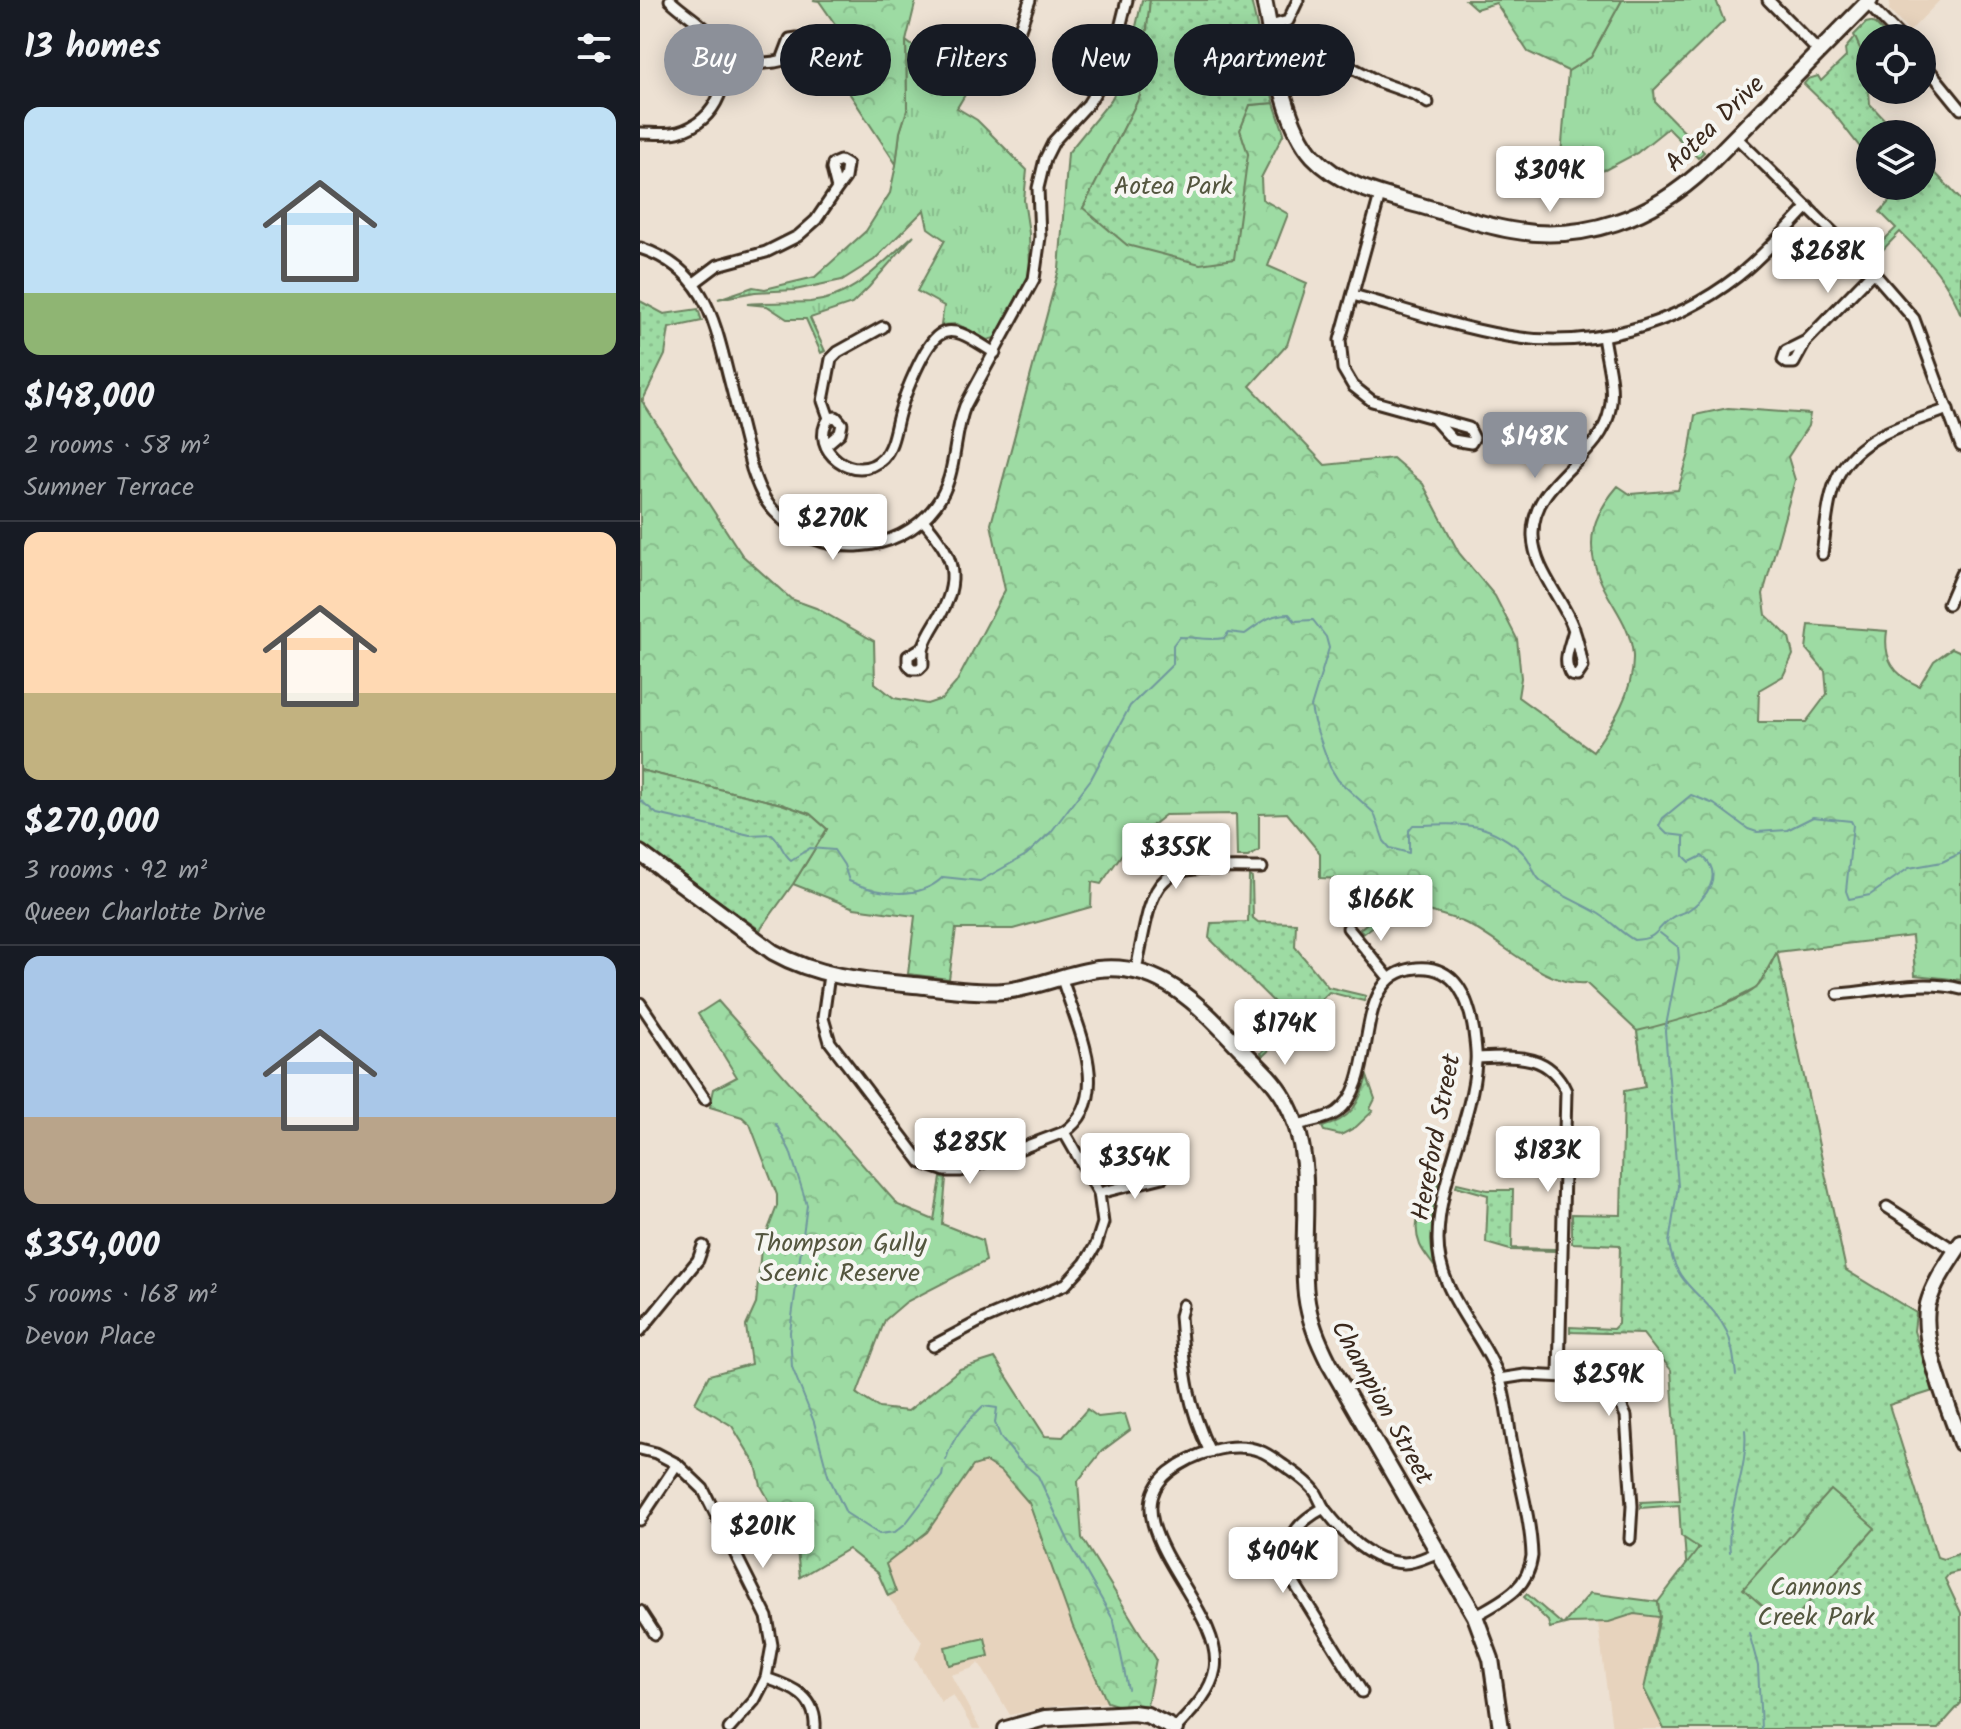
<!DOCTYPE html>
<meta charset="utf-8">
<style>
body{margin:0;font-family:Kalam,sans-serif;background:#242831;color:#f1f3f6;height:100vh;display:flex;flex-direction:column;font-size:30px;white-space:nowrap}
*{box-sizing:border-box;margin:0}
p{font-size:26px;color:#9ea1a6}
.icon{flex:none;width:44px;height:44px;fill:none;stroke:currentColor;stroke-width:2;stroke-linecap:round;stroke-linejoin:round}
.map{position:relative;flex:1;overflow:hidden}
.details{display:flex;flex-direction:column;background:#171b24;width:640px}
.details>*{flex:none}
.top-card{position:absolute;left:24px;top:24px;width:760px;height:72px;display:flex;gap:16px}
.fabs{position:absolute;left:1216px;top:24px;display:grid;gap:16px}
.fabs a{display:grid;place-items:center;width:80px;height:80px;border-radius:50%;background:#171b24;box-shadow:0 4px 20px #0003;font-size:40px}
.price{position:absolute;translate:-50% -68px;padding:0 18px;border-radius:8px;background:#fff;color:#222;font-size:26px;line-height:52px;filter:drop-shadow(0 2px 4px #0008)}
.price::after{content:'';position:absolute;left:50%;top:48px;width:24px;height:18px;margin-left:-12px;background:inherit;clip-path:polygon(0 0,100% 0,50% 100%)}
.price.selected{background:#8c9099;color:#fff}
ul{padding:0;list-style:none}
li{display:grid;align-content:center;gap:16px;height:424px;padding:0 24px}
li+li{border-top:2px solid #363941}
li span{display:grid;place-items:center;height:248px;border-radius:16px;color:#555}
li>.icon{margin-inline-start:auto}
span .icon{width:144px;height:144px;fill:#fffc;stroke-width:1}
li b{font-size:34px}
h2{display:flex;justify-content:space-between;align-items:center;height:96px;padding:0 24px;font-size:34px}
.chip{padding:0 28px;border-radius:36px;background:#171b24;box-shadow:0 4px 20px #0003;font-size:28px;line-height:72px}
.chip.selected{background:#8c9099;color:#fff}
main{display:flex;flex:1;min-height:0}
.map>svg:first-child{display:block}
.built{fill:#e7d3bd}
.grass{fill:url(#grass-tufts);stroke:#6c8260;stroke-width:2}
.forest{fill:url(#forest-crowns);stroke:#6c8260;stroke-width:2}
.park{fill:url(#park-dots);stroke:#6c8260;stroke-width:2}
.garden{fill:#9ddba3;stroke:#6c8260;stroke-width:2}
.lines{fill:none;stroke-linecap:round;stroke-linejoin:round}
.stream{stroke:#6f979d;stroke-width:2}
.street-casing{stroke:#3b2a1e;stroke-width:15}
.secondary-casing{stroke:#3b2a1e;stroke-width:20}
.street{stroke:#f6f6f2;stroke-width:9}
.secondary{stroke:#f6f6f2;stroke-width:14}
.labels{text-anchor:middle;stroke-width:8;stroke-linejoin:round;paint-order:stroke}
.street-label{font-size:26px;fill:#3b2a1e;stroke:#f6f6f2}
.park-label{font-size:26px;fill:#54563f;stroke:#f6f6f2}
</style>
<main>
<section class="details">
<h2>13 homes<svg class="icon" aria-label="filters" viewBox="0 0 24 24"><path d="M4 7h16M4 17h16"/><circle cx="9" cy="7" r="2"/><circle cx="15" cy="17" r="2"/></svg></h2>
<ul>
<li><span style="background:linear-gradient(#bfe0f5 75%,#8fb573 0)"><svg class="icon" aria-label="home" viewBox="0 0 24 24"><path d="M3 11l9-7 9 7M6 9v11h12V9"/></svg></span><div><b>$148,000</b><p>2 rooms · 58 m²</p><p>Sumner Terrace</p></div></li>
<li><span style="background:linear-gradient(#ffd9b3 65%,#c2b280 0)"><svg class="icon" aria-label="home" viewBox="0 0 24 24"><path d="M3 11l9-7 9 7M6 9v11h12V9"/></svg></span><div><b>$270,000</b><p>3 rooms · 92 m²</p><p>Queen Charlotte Drive</p></div></li>
<li><span style="background:linear-gradient(#a9c7e8 65%,#b9a48a 0)"><svg class="icon" aria-label="home" viewBox="0 0 24 24"><path d="M3 11l9-7 9 7M6 9v11h12V9"/></svg></span><div><b>$354,000</b><p>5 rooms · 168 m²</p><p>Devon Place</p></div></li>
</ul>
</section>
<div class="map">
<svg width="1321" height="1729" viewBox="0 0 1321 1729">
<defs>
<pattern id="grass-tufts" width="24" height="20" patternUnits="userSpaceOnUse" patternTransform="scale(2)"><rect width="24" height="20" fill="#9ddba3"/><path d="M3 7l-1-3M5 7V3M7 7l1-3M15 17l-1-3M17 17v-4M19 17l1-3" fill="none" stroke="#88bc8c"/></pattern>
<pattern id="forest-crowns" width="20" height="18" patternUnits="userSpaceOnUse" patternTransform="scale(2)"><rect width="20" height="18" fill="#9ddba3"/><path d="M2 6a3 3 0 1 1 6 0M12 15a3 3 0 1 1 6 0" fill="none" stroke="#88bc8c"/></pattern>
<pattern id="park-dots" width="8" height="8" patternUnits="userSpaceOnUse" patternTransform="scale(2)"><rect width="8" height="8" fill="#9ddba3"/><path d="M2 2h.1M6 6h.1" fill="none" stroke="#88bc8c" stroke-width="1.8" stroke-linecap="round"/></pattern>
</defs>
<rect width="100%" height="100%" fill="#ede1d3"/>
<filter id="ink" filterUnits="userSpaceOnUse"><feTurbulence type="fractalNoise" baseFrequency=".0125" numOctaves="2"/><feDisplacementMap in="SourceGraphic" scale="16" xChannelSelector="R" yChannelSelector="G"/><feConvolveMatrix kernelMatrix="1 2 1 2 8 2 1 2 1" color-interpolation-filters="sRGB"/></filter>
<g filter="url(#ink)">
<g class="built">
<path d="M1250 0H1300L1269 32 1249 10Z"/>
<path d="M346 1462 364 1473 389 1503 433 1627 467 1702 415 1706 370 1715 339 1663 333 1668 311 1675 340 1729H333L313 1695 301 1702 275 1658 282 1641 249 1598 248 1596 256 1592 246 1564 287 1532 333 1466Z"/>
<path d="M994 1614 1020 1617 1004 1689 1008 1701 1024 1729H972L958 1623 969 1622Z"/>
</g>
<g class="grass">
<path d="M982 0H1076L1084 21 1014 90 1015 102 1064 152 1058 158 1028 128 997 153 965 170 919 180 928 71 951 57Z"/>
<path d="M266 41 325 86 326 93 317 108 337 120 387 170 384 200 389 233 390 273 355 338 347 340 317 324 301 325 304 306 277 291 305 240 288 228 284 210 234 260 202 280 155 290 115 292 78 299 113 287 125 289 175 277 226 231 250 193 256 165 260 132 267 110Z"/>
<path d="M274 235 229 287 212 304 170 318 185 351 181 353 166 319H147L127 306 107 304C128 302 150 303 170 302 215 298 242 262 274 235Z"/>
<path d="M804 1165 792 1220 794 1266C789 1259 783 1252 780 1245 768 1216 790 1189 804 1165Z"/>
</g>
<g class="forest">
<path d="M173 0H276L266 41 267 110 260 132 256 164 204 85 220 67 204 37 179 1Z"/>
<path d="M502 0H510L500 96 443 208 608 154 600 130 610 105 634 103 644 133 621 178 622 199 648 214 628 266 667 283 647 345 610 386 685 465 753 458 783 484 819 553 855 596 877 639 881 678 878 697 953 751C973 723 994 692 993 656 991 624 970 605 959 577 944 540 954 514 978 486L990 494 1038 490 1049 454 1055 415 1088 408 1170 414 1168 426 1148 457 1155 480 1123 594 1126 615 1149 637 1153 655 1143 676 1119 690 1118 722H1166L1187 694 1185 671 1166 649 1169 625 1247 631C1243 658 1253 675 1279 686L1294 661 1312 648 1321 652V980L1275 975 1272 936 1137 952 1117 988 1085 1004 1074 1595 1008 1667 1019 1617 994 1614 969 1622 929 1623 910 1628 908 1621 884 1597 887 1594 923 1625 950 1593 1018 1602 1020 1616 1047 1575 1037 1439 1036 1373 1005 1088 997 1031 946 983C904 987 859 938 823 922 804 914 781 910 762 904L723 934 720 929 757 898 730 880 680 878V853L647 813 619 814V851L608 857H597L596 814 525 815 489 844 461 884 452 882 451 907 373 929H316L309 979 268 974 275 916 214 908 153 884 187 829 170 814 141 804 0 770V398L102 555 151 599 176 608 234 641 235 683 254 698 287 704 302 699 316 683 365 590 351 524 419 269 428 153 471 100 486 71Z"/>
<path d="M826 0H982L951 57 928 71 888 52 856 3 836 9Z"/>
<path d="M78 1001 258 1205 294 1220 301 1178 306 1179 302 1224 342 1240 346 1261 266 1302 245 1320 217 1394 239 1408 268 1411 320 1369 355 1358 405 1436 423 1437 447 1409 458 1417 485 1414 490 1430 462 1451 438 1481 442 1538 516 1659 507 1705 483 1707 467 1702 433 1627 389 1503 363 1473 346 1462 333 1466 287 1532 246 1564 256 1592 248 1596 238 1573 208 1549 160 1577 157 1550 121 1486 116 1465 92 1426 55 1403 69 1375 111 1364 106 1326 116 1304 121 1248 137 1206V1195L110 1124 102 1117 70 1107 74 1089 97 1077 58 1014Z"/>
<path d="M727 1076 735 1099 730 1109 733 1111 716 1127 701 1135 684 1131 682 1127C711 1120 720 1103 727 1076Z"/>
</g>
<g class="park">
<path d="M510 0H611L634 103 610 105 600 130 608 154 594 259 560 264 487 245 443 208 500 96Z"/>
<path d="M1226 23 1235 24 1249 38H1230V63L1227 66 1230 104 1258 134H1230V160L1191 110 1164 84 1168 79 1178 76 1181 81 1206 57 1205 49Z"/>
<path d="M1282 159 1321 200V315C1307 278 1288 260 1260 232L1235 258 1230 254 1256 228 1240 212 1256 194 1250 186H1282Z"/>
<path d="M0 301 24 314 58 309 62 321 29 328 25 355 3 400 0 398Z"/>
<path d="M0 770 141 804 170 814 187 829 153 884 120 930 0 844Z"/>
<path d="M609 876 612 878 613 918 618 922 656 923 655 947 688 987 726 996 724 1001 689 992 623 1056 621 1053 651 1023V1019L569 938 571 923 608 922Z"/>
<path d="M1137 952 1206 1270 1276 1313 1274 1331 1293 1391 1249 1405 1297 1557 1303 1559 1321 1553V1571L1309 1574 1305 1579 1321 1613V1703L1298 1729H1024L1004 1689 1020 1617 1018 1602 1059 1548 1041 1536 1039 1505 1001 1508V1502L1040 1500 1031 1370 1003 1334 930 1332V1327L973 1329 978 1324 980 1245 932 1243V1214L981 1215 984 1091 1005 1087 997 1031C1022 1025 1104 1004 1119 985 1126 976 1131 963 1137 952Z"/>
<path d="M817 1183 847 1190H873L872 1248 914 1249V1251L870 1250 846 1243 848 1195 816 1186Z"/>
</g>
<g class="garden">
<path d="M1230 22 1235 24 1249 38H1230V63L1227 65 1220 56 1222 53 1214 35 1226 23Z"/>
<path d="M1191 1490 1235 1528 1147 1627 1103 1589Z"/>
<path d="M345 1638 349 1656 309 1665 305 1647Z"/>
</g>
<g class="lines">
<g class="stream">
<path d="M0 800 17 814 110 835 132 834C141 842 142 853 151 860L170 848 194 850 204 865 209 881C237 894 279 901 303 877L340 881 386 855 411 832 451 779 490 706 533 664V645L539 637C555 637 569 641 584 638L589 632 605 634C621 623 629 614 649 614L655 621 673 620 686 637 689 648 671 707 674 722 690 767 698 780 734 813 744 841 750 848 769 853V830L773 825C794 825 821 822 842 828 856 832 880 846 888 859 893 866 893 874 900 880 918 895 939 902 959 914 972 922 981 933 994 940 1018 939 1014 931 1030 919 1035 914 1041 914 1047 911 1066 899 1085 874 1062 856L1050 862 1044 856V836L1027 834 1019 826 1023 818 1051 795 1074 804 1108 829 1117 832 1147 830 1173 817 1211 821 1213 825 1206 891 1209 899 1230 895 1269 868 1302 862 1321 853"/>
<path d="M1020 933 1038 947 1039 958 1025 1031 1038 1186 1029 1243C1035 1289 1069 1295 1087 1332 1093 1345 1094 1361 1096 1375"/>
<path d="M136 1124 150 1151 167 1205 150 1332 152 1367 174 1422 188 1475 206 1513 239 1534 255 1532 266 1523 302 1476 303 1470"/>
<path d="M306 1460C312 1437 326 1423 343 1406L357 1408 355 1423 361 1438 378 1459 398 1476 429 1542 474 1621 488 1689"/>
<path d="M1090 1552C1085 1511 1109 1472 1105 1430"/>
<path d="M1109 1633 1118 1666 1121 1729"/>
</g>
<defs>
<g id="street">
<path d="M1128 0 1179 52"/>
<path d="M1227 3 1261 38"/>
<path d="M630 26 648 21 658 0"/>
<path d="M357 50 376 40 390 0"/>
<path d="M1282 61 1321 109"/>
<path d="M705 64 739 82 776 95 788 103"/>
<path d="M84 67 135 62 144 60 161 54 165 48 163 41 157 38 150 39 142 60"/>
<path d="M0 133C12 133 26 135 38 132 77 122 95 77 76 42 65 24 44 14 30 0"/>
<path d="M1096 137 1233 272 1274 319 1321 446"/>
<path d="M740 195 700 340 703 369 713 386 732 401 829 428 834 438 831 443 813 440 795 420"/>
<path d="M0 248C65 269 74 319 89 378 97 408 104 439 112 469 117 484 123 500 135 512 178 559 257 558 296 505 318 475 312 439 325 406L394 279 400 237 398 188 405 159 414 141 448 104 463 80 474 52 487 0"/>
<path d="M54 283 78 265 126 252 158 236 176 220 197 189 192 169 193 164 200 161 207 165 205 178 197 189"/>
<path d="M713 295C763 309 815 327 867 336 948 350 1033 327 1098 276 1123 256 1145 231 1168 207"/>
<path d="M1166 341 1146 351 1143 360 1147 363H1154L1166 341 1233 272"/>
<path d="M189 418 183 401 191 359 198 352 243 327"/>
<path d="M186 445 200 433 202 424 196 417 189 418C167 450 216 486 243 458 254 446 255 426 260 411 265 394 284 345 299 335 316 323 340 345 355 353"/>
<path d="M283 520C309 550 323 573 302 612 296 623 287 635 284 646 282 651 283 659 283 665L279 669H272L268 664V656L283 647"/>
<path d="M1182 554C1186 529 1187 497 1199 474 1221 434 1268 424 1308 409"/>
<path d="M1308 604 1321 574"/>
<path d="M934 629C931 645 921 660 931 675L937 676 943 667C940 651 937 635 930 620 917 592 894 567 893 536 891 478 961 461 970 409 975 386 966 359 963 336"/>
<path d="M708 928 749 978"/>
<path d="M496 971C516 864 514 867 622 868"/>
<path d="M189 975 183 1018 190 1042 282 1163 305 1171H321L424 1132C475 1098 436 1024 422 979"/>
<path d="M1198 994C1239 991 1281 979 1321 989"/>
<path d="M0 1003 65 1099"/>
<path d="M837 1058C873 1057 908 1051 926 1091L919 1375"/>
<path d="M657 1125C670 1121 686 1120 697 1112 742 1080 708 974 777 968 817 965 829 1000 834 1032 835 1042 837 1052 836 1062 832 1122 798 1179 798 1240 798 1294 841 1330 859 1377 867 1399 868 1426 873 1449 880 1484 891 1521 892 1556 888 1590 862 1600 835 1616"/>
<path d="M459 1193 523 1177"/>
<path d="M1247 1207 1316 1251"/>
<path d="M543 1305 540 1316C544 1368 546 1403 570 1452"/>
<path d="M0 1331 58 1260 63 1246"/>
<path d="M293 1346 342 1320 426 1284 445 1263 456 1245 463 1223 459 1193 424 1132"/>
<path d="M859 1379 885 1375 947 1378 964 1383 976 1394 986 1416 992 1506 990 1539"/>
<path d="M0 1449 16 1453 37 1464 63 1489 127 1617 132 1645 126 1678 114 1701 89 1729"/>
<path d="M684 1508C651 1525 641 1546 653 1581L722 1692"/>
<path d="M0 1520 37 1464"/>
<path d="M0 1611 15 1634"/>
<path d="M126 1678C153 1687 177 1697 175 1729"/>
<path d="M535 1729C551 1712 571 1693 575 1669 585 1608 467 1522 529 1472 552 1454 591 1440 620 1451 629 1454 638 1462 646 1467 655 1473 667 1481 674 1490 679 1496 681 1505 686 1511 706 1536 730 1562 764 1563 776 1563 788 1556 799 1552"/>
</g>
<g id="secondary">
<path d="M624 0C634 46 641 121 673 156 702 187 743 195 782 206 811 214 841 225 871 230 943 243 1013 218 1066 167L1230 0"/>
<path d="M0 853 133 952C181 979 232 981 285 986 311 989 338 993 364 991 397 988 426 973 458 969 521 962 561 1007 600 1048 616 1064 633 1079 644 1098 679 1159 659 1229 666 1295 669 1320 678 1341 689 1363L835 1616 851 1659 861 1729"/>
<path d="M1321 1243C1309 1262 1294 1282 1288 1304 1279 1339 1309 1408 1321 1443"/>
<path d="M366 1729 405 1718 493 1713 507 1715 535 1729"/>
</g>
</defs>
<use href="#street" class="street-casing"/>
<use href="#secondary" class="secondary-casing"/>
<use href="#street" class="street"/>
<use href="#secondary" class="secondary"/>
</g>
</g>
<g class="labels">
<g class="street-label">
<text transform="translate(1074 123) rotate(-44)" y="9">Aotea Drive</text>
<text transform="translate(795 1137) rotate(-79)" y="9">Hereford Street</text>
<text transform="translate(743 1402) rotate(61)" y="9">Champion Street</text>
</g>
<g class="park-label">
<text x="533" y="194">Aotea Park</text>
<text x="200" y="1251">Thompson Gully<tspan x="200" dy="30">Scenic Reserve</tspan></text>
<text x="1176" y="1595">Cannons<tspan x="1176" dy="30">Creek Park</tspan></text>
</g>
</g>
</svg>
<div class="fabs">
<a><svg class="icon" aria-label="locate" viewBox="0 0 24 24"><circle cx="12" cy="12" r="6"/><path d="M12 2v4M12 18v4M2 12h4M18 12h4"/></svg></a>
<a><svg class="icon" aria-label="layers" viewBox="0 0 24 24"><path d="M12 4l9 5-9 5-9-5zM3 14l9 5 9-5"/></svg></a>
</div>
<b class="price" style="left:910px;top:214px">$309K</b>
<b class="price" style="left:1188px;top:295px">$268K</b>
<b class="price selected" style="left:895px;top:480px">$148K</b>
<b class="price" style="left:193px;top:562px">$270K</b>
<b class="price" style="left:536px;top:891px">$355K</b>
<b class="price" style="left:741px;top:943px">$166K</b>
<b class="price" style="left:645px;top:1067px">$174K</b>
<b class="price" style="left:330px;top:1186px">$285K</b>
<b class="price" style="left:908px;top:1194px">$183K</b>
<b class="price" style="left:495px;top:1201px">$354K</b>
<b class="price" style="left:969px;top:1418px">$259K</b>
<b class="price" style="left:123px;top:1570px">$201K</b>
<b class="price" style="left:643px;top:1595px">$404K</b>
<div class="top-card">
<a class="chip selected">Buy</a>
<a class="chip">Rent</a>
<a class="chip">Filters</a>
<a class="chip">New</a>
<a class="chip">Apartment</a>
</div>
</div>
</main>
